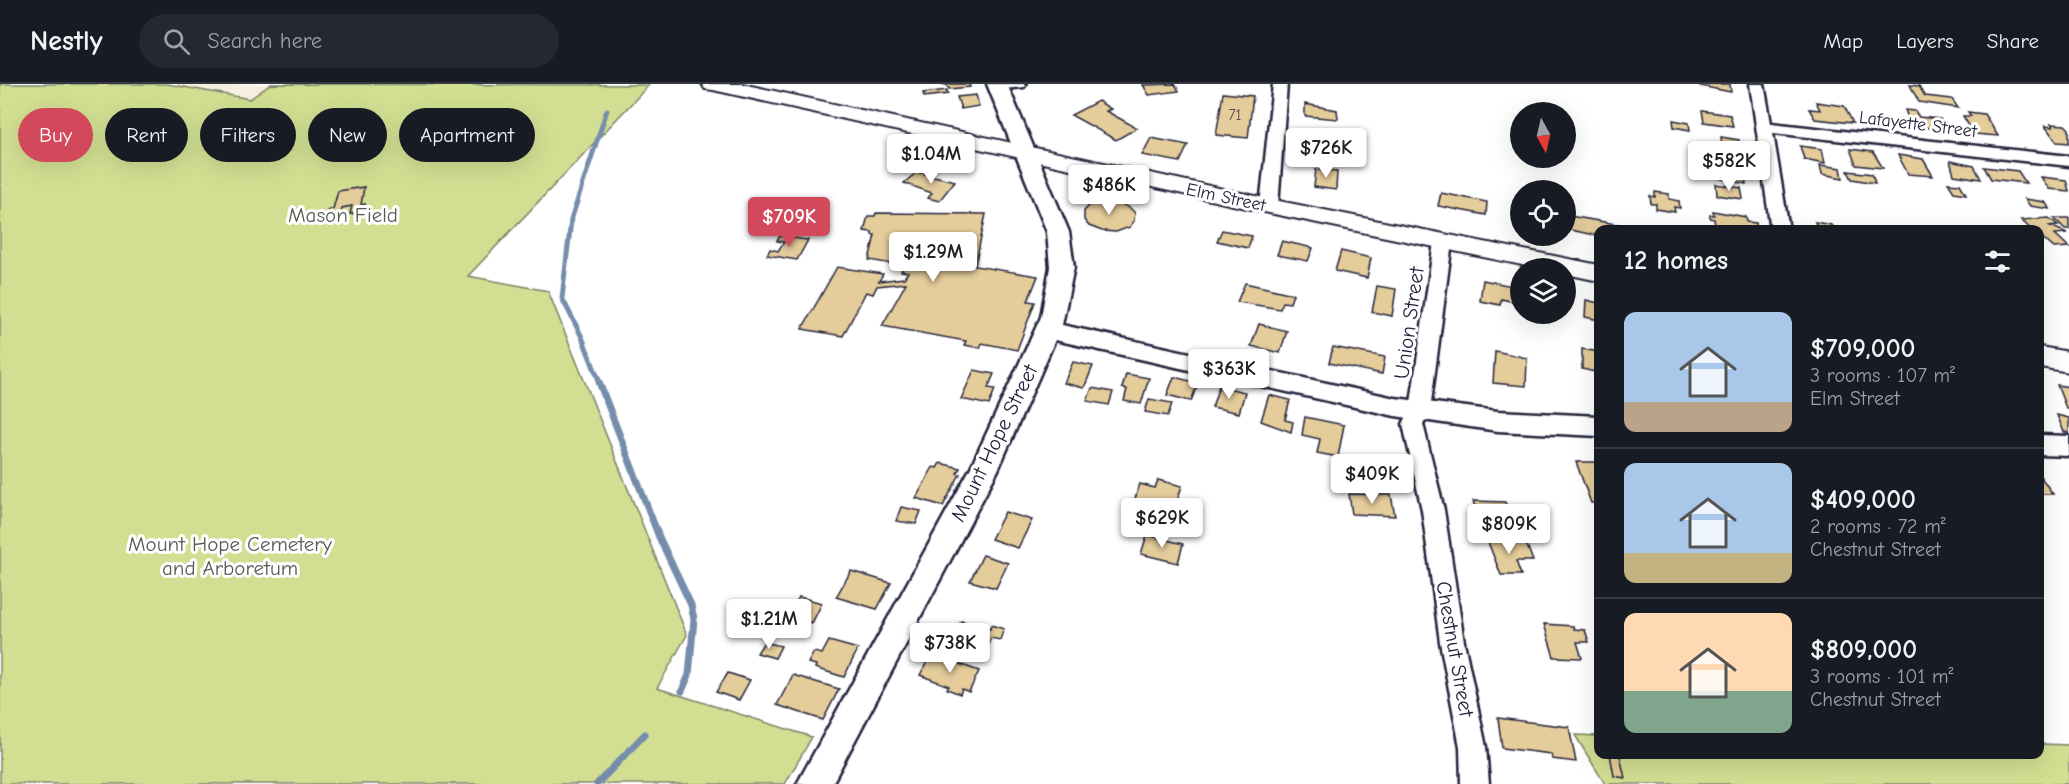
<!DOCTYPE html>
<meta charset="utf-8">
<style>
body{margin:0;font-family:"Comic Neue",sans-serif;background:#242831;color:#f1f3f6;height:100vh;display:flex;flex-direction:column;font-size:22px;white-space:nowrap}
*{box-sizing:border-box;margin:0}
p{font-size:20px;color:#9ea1a6}
.icon{flex:none;width:33px;height:33px;fill:none;stroke:currentColor;stroke-width:2;stroke-linecap:round;stroke-linejoin:round}
.map{position:relative;flex:1;overflow:hidden}
.sheet{position:absolute;left:1594px;top:141px;width:450px;height:534px;display:flex;flex-direction:column;background:#171b24;border-radius:12px;box-shadow:0 6px 24px #0002}
.sheet>*{flex:none}
.guide{position:absolute;left:18px;top:24px;width:570px;height:54px;display:flex;gap:12px}
.needle{width:39px;rotate:172deg}
.controls{position:absolute;left:1510px;top:18px;display:grid;gap:12px}
.controls a{display:grid;place-items:center;width:66px;height:66px;border-radius:50%;background:#171b24;box-shadow:0 6px 24px #0002;font-size:30px}
.price{position:absolute;translate:-50% -51px;padding:0 14px;border-radius:6px;background:#fff;color:#222;font-size:20px;line-height:39px;filter:drop-shadow(0 2px 3px #0008)}
.price::after{content:'';position:absolute;left:50%;top:36px;width:18px;height:14px;margin-left:-9px;background:inherit;clip-path:polygon(0 0,100% 0,50% 100%)}
.price.selected{background:#d1495b;color:#fff}
ul{padding:0;list-style:none}
li{display:flex;align-items:center;gap:18px;height:150px;padding:0 30px}
li+li{border-top:2px solid #363941}
li span{display:grid;place-items:center;flex:none;width:168px;height:120px;border-radius:12px;color:#555}
li>.icon{margin-inline-start:auto}
span .icon{width:72px;height:72px;fill:#fffc;stroke-width:1}
li b{font-size:26px}
h2{display:flex;justify-content:space-between;align-items:center;height:72px;padding:0 30px;font-size:26px}
.pill{padding:0 21px;border-radius:27px;background:#171b24;box-shadow:0 6px 24px #0002;font-size:21px;line-height:54px}
.pill.selected{background:#d1495b;color:#fff}
header{display:flex;align-items:center;gap:36px;box-sizing:border-box;height:84px;padding:0 30px;background:#171b24;border-bottom:2px solid #363941}
header strong{font-size:28px}
nav{display:flex;gap:33px;margin-inline-start:auto;font-size:21px}
.search{width:420px;height:54px;background:#242831;display:flex;align-items:center;gap:15px;box-sizing:border-box;padding:0 21px;border-radius:33px;color:#9ea1a6;font-size:22px}
.map>svg:first-child{display:block}
.built{fill:#f7f0e1}
.green{fill:#d2df92;stroke:#7a8066;stroke-width:1.5}
.lines{fill:none;stroke-linecap:round;stroke-linejoin:round}
.stream-far1{stroke:#748dab;stroke-width:5}
.stream{stroke:#748dab;stroke-width:7}
.building{fill:#e4cc9b;stroke:#22223b;stroke-width:1.5}
.minor-casing{stroke:#22223b;stroke-width:5}
.tertiary-casing{stroke:#22223b;stroke-width:5}
.secondary-casing{stroke:#22223b;stroke-width:4}
.minor{fill:#fff;fill-rule:evenodd}
.tertiary{fill:#fff;fill-rule:evenodd}
.secondary{fill:#fff;fill-rule:evenodd}
.labels{text-anchor:middle;stroke-width:6;stroke-linejoin:round;paint-order:stroke}
.far-number-label{font-size:15px;fill:#524c53}
.far-street-label{font-size:18px;fill:#22223b;stroke:#fff}
.park-label{font-size:21px;fill:#575b55;stroke:#fff}
.street-label{font-size:21px;fill:#22223b;stroke:#fff}
</style>
<header>
<strong>Nestly</strong>
<div class="search"><svg class="icon" aria-label="search" viewBox="0 0 24 24"><circle cx="10" cy="10" r="6"/><path d="M15 15l6 6"/></svg>Search here</div>
<nav><a>Map</a><a>Layers</a><a>Share</a></nav>
</header>
<div class="map">
<svg width="2069" height="700" viewBox="0 0 2069 700">
<rect width="100%" height="100%" fill="#fff"/>
<filter id="ink" filterUnits="userSpaceOnUse"><feTurbulence type="fractalNoise" baseFrequency=".0167" numOctaves="2"/><feDisplacementMap in="SourceGraphic" scale="12" xChannelSelector="R" yChannelSelector="G"/><feConvolveMatrix kernelMatrix="1 2 1 2 8 2 1 2 1" color-interpolation-filters="sRGB"/></filter>
<g filter="url(#ink)">
<path class="built" d="M167 0H271L250 15Z"/>
<g class="green">
<path d="M0 0H167L250 15 271 0 649 1 468 192 548 207 687 551 657 604 812 653 785 700H0Z"/>
<path d="M1575 651 1599 652V670H2040V660L2069 661V700H1605Z"/>
</g>
<g class="lines">
<path class="stream-far1" d="M600 299 582 253 562 214 571 136 607 26"/>
<g class="stream">
<path d="M599 298 659 453 691 521 694 535 689 591 682 607"/>
<path d="M597 700 645 650"/>
</g>
</g>
<g class="building">
<path d="M941 0H969L970 3 949 5 947 1Z"/>
<path d="M1175 0 1179 7 1149 11 1143 1Z"/>
<path d="M1700 0H1730L1731 8 1700 2Z"/>
<path d="M1910 1 1919 2 1925 12 1952 15 1958 24 1919 18Z"/>
<path d="M947 6 948 10 924 13 923 9Z"/>
<path d="M1223 9 1253 12 1248 54 1216 51Z"/>
<path d="M976 11 979 22 961 25 957 13Z"/>
<path d="M1098 17 1111 25 1106 27 1137 44 1116 56 1071 31Z"/>
<path d="M1816 18 1844 22 1853 39 1815 35 1809 25 1820 26Z"/>
<path d="M1305 20 1337 26 1338 35 1305 32Z"/>
<path d="M1905 26 1915 27 1919 33 1940 35 1948 47 1911 41Z"/>
<path d="M1702 27 1730 31 1733 42 1704 38Z"/>
<path d="M1968 28 1984 30 1998 52 1974 50 1963 32H1971Z"/>
<path d="M1673 36 1689 39 1690 46 1674 43Z"/>
<path d="M2051 40 2065 41 2069 45V59L2057 58 2045 42 2053 43Z"/>
<path d="M1341 48 1360 50V56L1348 54 1351 76 1330 73V60L1343 62Z"/>
<path d="M508 52 516 58 488 71 479 65Z"/>
<path d="M1721 53 1739 56 1741 75 1714 70 1713 61 1722 62Z"/>
<path d="M1151 54 1188 61 1180 78 1142 71Z"/>
<path d="M1800 62 1822 65 1825 79 1804 75Z"/>
<path d="M1850 65 1873 68 1883 84 1856 81Z"/>
<path d="M1898 71 1923 75 1933 92 1908 90Z"/>
<path d="M1699 74 1722 78 1723 83 1744 87 1746 100 1701 90Z"/>
<path d="M1950 77 1974 82 1981 95 1954 91Z"/>
<path d="M1820 81 1841 84 1843 94 1822 90Z"/>
<path d="M1984 83 2018 87 2026 99 1991 95Z"/>
<path d="M1316 85 1337 87 1336 106 1314 103Z"/>
<path d="M1848 87 1872 90 1875 99 1852 95Z"/>
<path d="M917 88 955 97 939 117 928 114 932 109 904 99Z"/>
<path d="M2041 93 2066 96 2069 107 2049 105Z"/>
<path d="M1948 99 1960 100 1966 110 1954 108Z"/>
<path d="M1716 100 1741 104 1743 115 1717 111Z"/>
<path d="M364 103 361 121 365 120 363 128 350 130 352 122 342 124 341 131 327 133 329 125H333L338 107Z"/>
<path d="M1655 108 1669 110V115L1679 117 1680 124 1674 123 1675 128 1656 125V120H1651L1650 112 1655 113Z"/>
<path d="M1441 109 1487 118 1486 131 1438 122Z"/>
<path d="M2025 115 2045 118 2050 125 2030 122Z"/>
<path d="M1103 117 1117 118 1130 124 1135 129 1134 137 1130 143 1116 148 1102 147 1089 142 1084 136V127L1090 121Z"/>
<path d="M1713 127 1746 133 1747 138 1756 139 1757 146 1715 141 1714 135 1710 134V131H1714Z"/>
<path d="M876 129 986 130 975 182 1038 192 1028 217 1035 218 1017 266 982 259 980 264 964 261 966 257 882 242 906 199 877 202 873 210 866 208 843 252 802 245 837 183 883 190 879 197 904 194 908 188 901 187 904 182 869 176 875 151H872V148L864 147 868 132H875Z"/>
<path d="M1570 132 1621 141V146H1599V152L1570 146Z"/>
<path d="M2049 134 2058 141 2050 142 2067 149 2055 150 2069 163 2054 164 2040 152V146H2032L2021 136Z"/>
<path d="M2054 134H2069V145H2065Z"/>
<path d="M1815 138 1831 141 1834 146H1818Z"/>
<path d="M1222 146 1252 152 1248 164 1217 157Z"/>
<path d="M780 152 808 156 797 176 767 171 770 165 778 167 784 158 777 157Z"/>
<path d="M1282 157 1313 164 1308 177 1277 171Z"/>
<path d="M1341 167 1371 174 1367 194 1335 187Z"/>
<path d="M1483 196 1517 203 1515 218 1501 215 1500 221 1480 217Z"/>
<path d="M1245 199 1293 210 1290 219 1283 218 1280 225 1237 218Z"/>
<path d="M1377 202 1396 205 1392 232 1372 228Z"/>
<path d="M1586 216 1599 219V236L1585 233Z"/>
<path d="M1259 240 1287 247 1280 269 1251 262Z"/>
<path d="M1333 263 1385 273 1382 290 1329 279Z"/>
<path d="M1582 265 1599 268V289L1582 285Z"/>
<path d="M1495 267 1527 274 1526 302 1493 299Z"/>
<path d="M1073 278 1093 282 1084 304 1064 299Z"/>
<path d="M974 286 994 290 988 304 995 305 989 321 961 315Z"/>
<path d="M1126 290 1149 294 1141 320 1124 317 1127 305 1122 304Z"/>
<path d="M1174 293 1198 299 1191 317 1167 311Z"/>
<path d="M2057 301 2069 303V325L2066 324Z"/>
<path d="M1219 302 1245 308 1239 329 1212 323Z"/>
<path d="M1092 304 1113 308 1109 321 1087 317Z"/>
<path d="M1269 311 1290 316 1285 336 1293 338 1291 348 1261 337Z"/>
<path d="M1149 315 1172 319 1168 332 1145 328Z"/>
<path d="M2057 331 2069 334V349L2064 348Z"/>
<path d="M1305 333 1344 341 1338 373 1317 369 1320 355 1302 351Z"/>
<path d="M1576 378H1599V427L1596 419H1591Z"/>
<path d="M940 379 960 384 957 389 960 390 943 422 916 414 933 383 937 384Z"/>
<path d="M2040 392 2053 410H2040Z"/>
<path d="M1158 396 1182 402 1168 445 1128 435 1140 400 1155 404Z"/>
<path d="M1349 410 1391 411 1395 432 1352 430Z"/>
<path d="M1473 417 1505 418 1511 434 1478 433Z"/>
<path d="M901 423 921 427 916 440 896 437Z"/>
<path d="M1005 428 1032 436 1018 464 991 455Z"/>
<path d="M1147 451 1183 460 1178 479 1141 470Z"/>
<path d="M1486 453H1509L1511 459H1526L1533 477H1516L1521 491H1501Z"/>
<path d="M983 471 1008 479 996 504 970 497Z"/>
<path d="M851 487 891 499 877 525 836 513Z"/>
<path d="M799 513 822 519 812 539 789 532Z"/>
<path d="M961 537 990 545 991 541 1004 545 1000 556 991 554 985 567 980 566 978 571 963 567 965 561 952 557Z"/>
<path d="M1544 540 1573 542 1574 545 1585 546 1589 558H1577L1582 574 1554 573Z"/>
<path d="M829 557 858 565 844 593 815 584 816 581 808 579 814 568 822 570Z"/>
<path d="M764 558 781 562 775 574 757 569Z"/>
<path d="M931 570 979 587 969 608 962 605 960 610 947 605 949 602 920 591Z"/>
<path d="M728 589 750 596 739 616 716 608Z"/>
<path d="M793 591 839 605 823 636 777 621Z"/>
<path d="M1498 634 1569 643 1576 678 1552 675 1551 670 1502 664Z"/>
<path d="M1610 670 1620 672 1625 694 1614 692Z"/>
</g>
<g class="lines">
<defs>
<g id="minor">
<path d="M993 0H1026L1024 3 993 6 990 3Z"/>
<path d="M1273 0H1287L1278 122 1269 127 1260 122Z"/>
<path d="M1750 0H1764L1771 39 2069 72V82L1773 49 1789 146H1771Z"/>
<path d="M1443 153 1452 158 1430 326 1423 340 1444 426 1464 558 1486 663 1489 700H1461L1460 663 1440 558 1422 426 1403 340 1410 326 1434 158Z"/>
</g>
<g id="tertiary">
<path d="M987 0H1007L1069 148 1074 183 1062 241 1395 314 1498 327 1599 332V352L1498 347 1395 332 1055 256 998 386 832 700H797L970 385 1041 233 1050 183 1047 148Z"/>
<path d="M2040 351 2069 352V372L2040 371Z"/>
</g>
<g id="secondary">
<path d="M702 0H742L1269 115 1599 181V197L1566 190V184H1537L1269 129 713 6 705 5Z"/>
<path d="M2040 263 2069 268V288L2040 283Z"/>
</g>
</defs>
<use href="#minor" class="minor-casing"/>
<use href="#tertiary" class="tertiary-casing"/>
<use href="#secondary" class="secondary-casing"/>
<use href="#minor" class="minor"/>
<use href="#tertiary" class="tertiary"/>
<use href="#secondary" class="secondary"/>
</g>
</g>
<g class="labels">
<g class="far-number-label">
<text x="1235" y="36">71</text>
</g>
<g class="far-street-label">
<text transform="translate(1918 40) rotate(7)" y="6">Lafayette Street</text>
<text transform="translate(1226 113) rotate(12)" y="6">Elm Street</text>
</g>
<g class="park-label">
<text x="343" y="138">Mason Field</text>
<text x="230" y="467">Mount Hope Cemetery<tspan x="230" dy="24">and Arboretum</tspan></text>
</g>
<g class="street-label">
<text transform="translate(1409 239) rotate(-82)" y="7">Union Street</text>
<text transform="translate(994 359) rotate(-64)" y="7">Mount Hope Street</text>
<text transform="translate(1455 565) rotate(80)" y="7">Chestnut Street</text>
</g>
</g>
</svg>
<div class="controls">
<a><svg class="needle" viewBox="-14 -14 28 28"><path d="M0-13l5 13h-10z" fill="#e53935"/><path d="M0 13l5-13h-10z" fill="#9ea1a6"/></svg></a>
<a><svg class="icon" aria-label="locate" viewBox="0 0 24 24"><circle cx="12" cy="12" r="6"/><path d="M12 2v4M12 18v4M2 12h4M18 12h4"/></svg></a>
<a><svg class="icon" aria-label="layers" viewBox="0 0 24 24"><path d="M12 4l9 5-9 5-9-5zM3 14l9 5 9-5"/></svg></a>
</div>
<b class="price" style="left:1326px;top:95px">$726K</b>
<b class="price" style="left:931px;top:101px">$1.04M</b>
<b class="price" style="left:1729px;top:108px">$582K</b>
<b class="price" style="left:1109px;top:132px">$486K</b>
<b class="price selected" style="left:789px;top:164px">$709K</b>
<b class="price" style="left:933px;top:199px">$1.29M</b>
<b class="price" style="left:1229px;top:316px">$363K</b>
<b class="price" style="left:1372px;top:421px">$409K</b>
<b class="price" style="left:1162px;top:465px">$629K</b>
<b class="price" style="left:1509px;top:471px">$809K</b>
<b class="price" style="left:769px;top:566px">$1.21M</b>
<b class="price" style="left:950px;top:590px">$738K</b>
<div class="guide">
<a class="pill selected">Buy</a>
<a class="pill">Rent</a>
<a class="pill">Filters</a>
<a class="pill">New</a>
<a class="pill">Apartment</a>
</div>
<section class="sheet">
<h2>12 homes<svg class="icon" aria-label="filters" viewBox="0 0 24 24"><path d="M4 7h16M4 17h16"/><circle cx="9" cy="7" r="2"/><circle cx="15" cy="17" r="2"/></svg></h2>
<ul>
<li><span style="background:linear-gradient(#a9c7e8 75%,#b9a48a 0)"><svg class="icon" aria-label="home" viewBox="0 0 24 24"><path d="M3 11l9-7 9 7M6 9v11h12V9"/></svg></span><div><b>$709,000</b><p>3 rooms · 107 m²</p><p>Elm Street</p></div></li>
<li><span style="background:linear-gradient(#a9c7e8 75%,#c2b280 0)"><svg class="icon" aria-label="home" viewBox="0 0 24 24"><path d="M3 11l9-7 9 7M6 9v11h12V9"/></svg></span><div><b>$409,000</b><p>2 rooms · 72 m²</p><p>Chestnut Street</p></div></li>
<li><span style="background:linear-gradient(#ffd9b3 65%,#7fa58c 0)"><svg class="icon" aria-label="home" viewBox="0 0 24 24"><path d="M3 11l9-7 9 7M6 9v11h12V9"/></svg></span><div><b>$809,000</b><p>3 rooms · 101 m²</p><p>Chestnut Street</p></div></li>
</ul>
</section>
</div>
